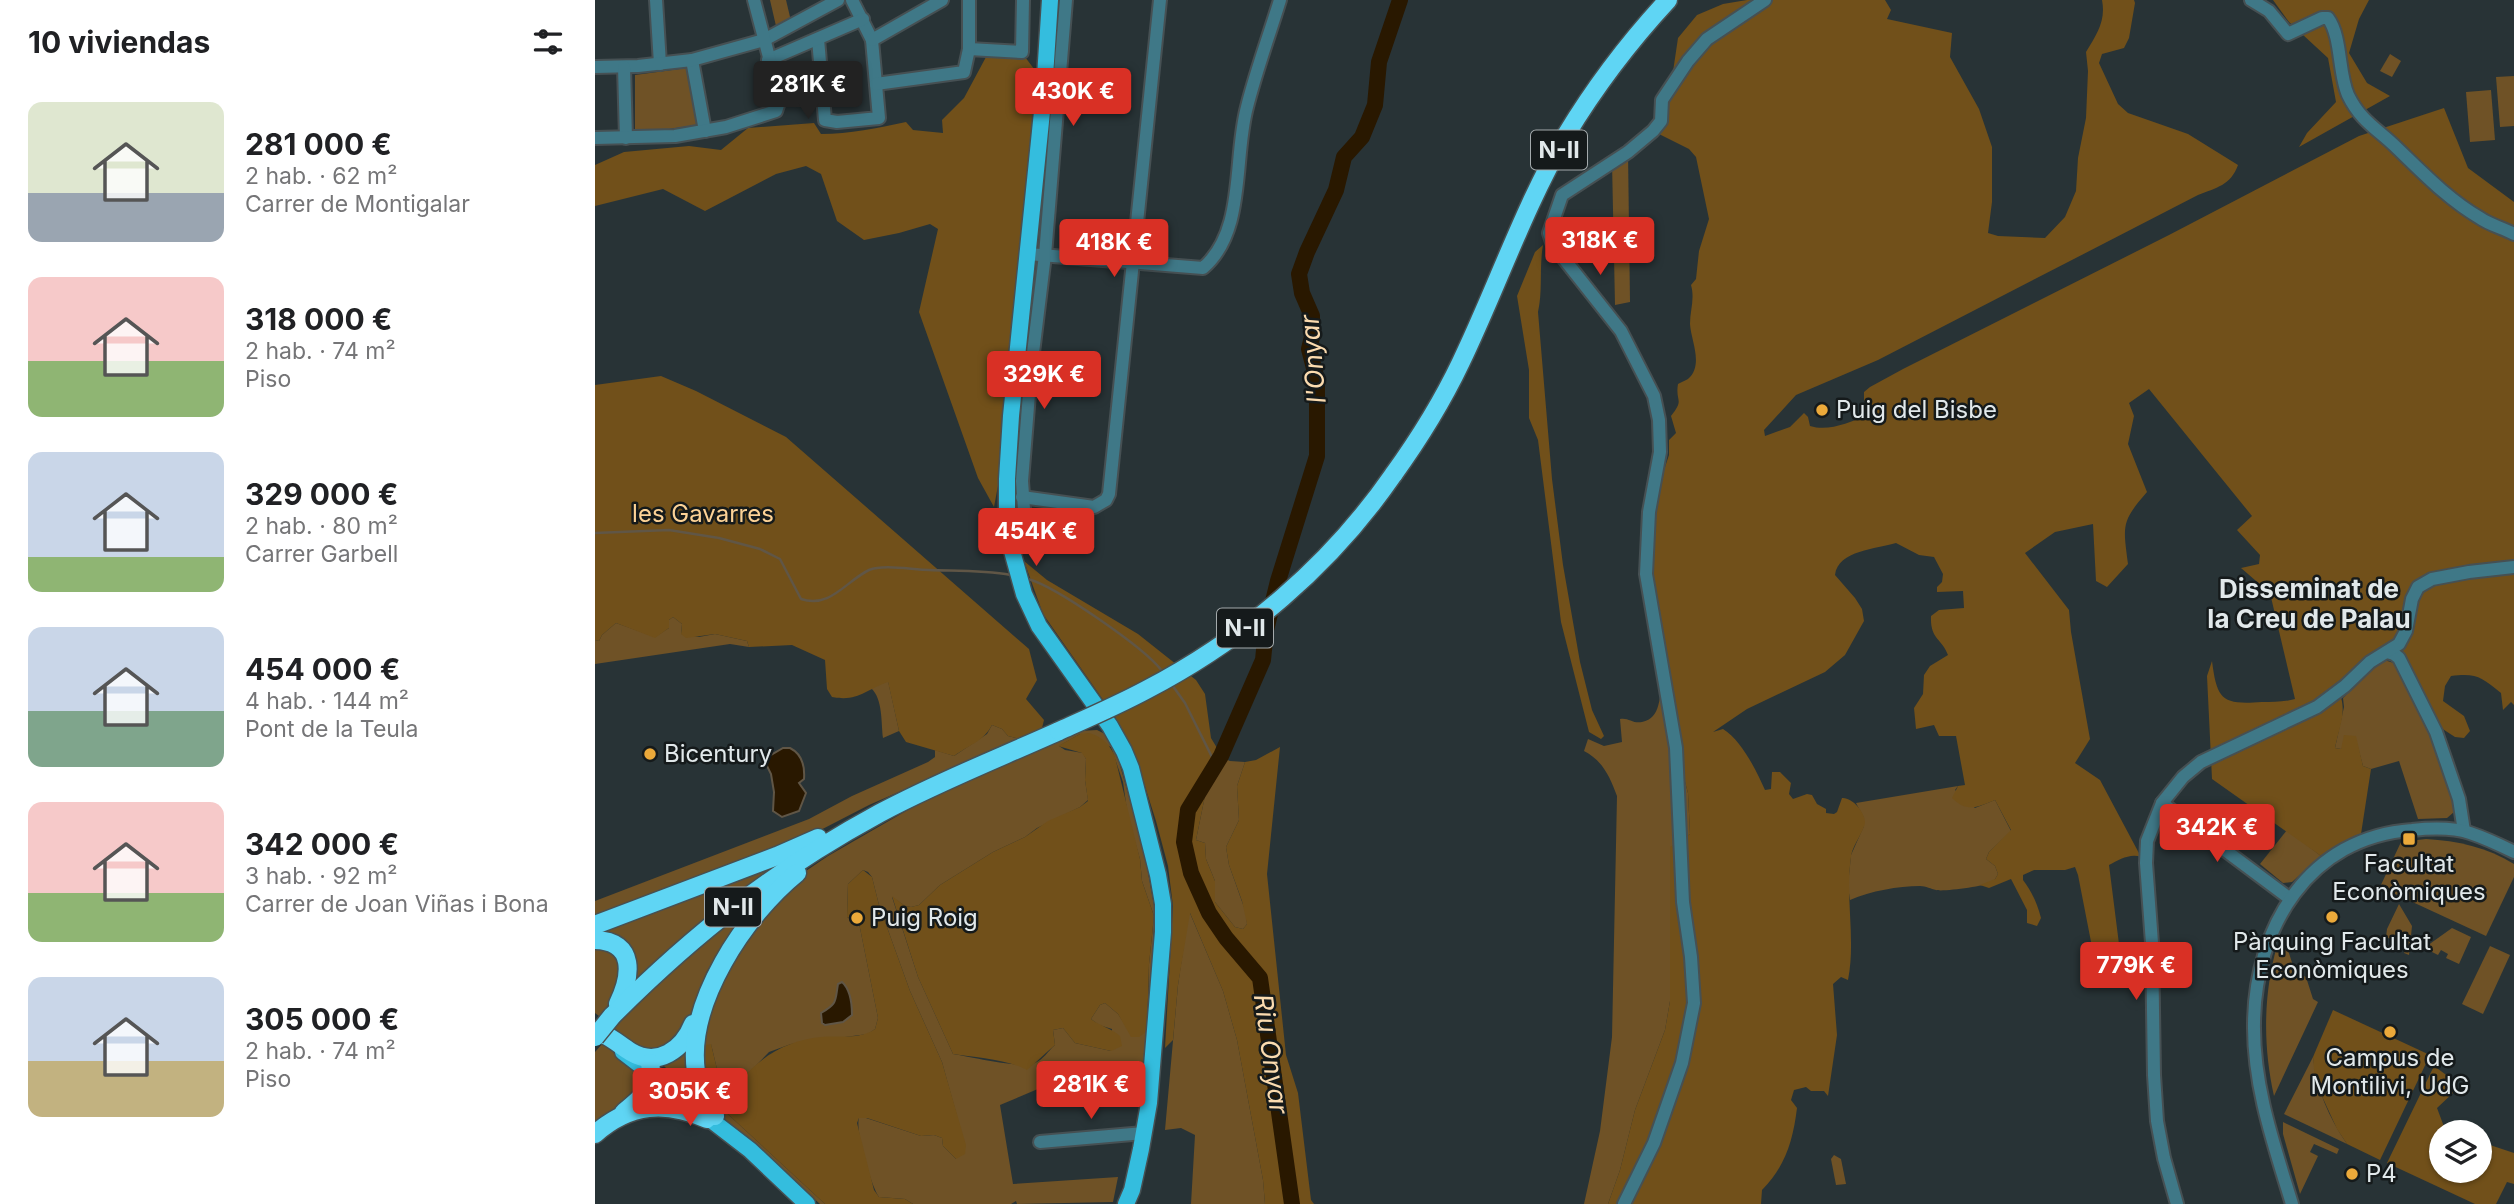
<!DOCTYPE html>
<html lang="es">
<meta charset="utf-8">
<style>
body{margin:0;font-family:Inter,sans-serif;background:#f2f2f2;color:#202124;height:100vh;display:flex;flex-direction:column;font-size:26px;white-space:nowrap}
*{box-sizing:border-box;margin:0}
p{font-size:23px;color:#757577}
.icon{flex:none;width:38px;height:38px;fill:none;stroke:currentColor;stroke-width:2;stroke-linecap:round;stroke-linejoin:round}
.map{position:relative;flex:1;overflow:hidden}
.drawer{display:flex;flex-direction:column;background:#fff;width:595px}
.drawer>*{flex:none}
.tools{position:absolute;left:1834px;top:1120px;display:grid;gap:14px}
.tools a{display:grid;place-items:center;width:63px;height:63px;border-radius:50%;background:#fff;box-shadow:0 2px 5px #0004;font-size:35px}
.price{position:absolute;translate:-50% -60px;padding:0 16px;border-radius:7px;background:#d93025;color:#fff;font-size:23px;line-height:46px;filter:drop-shadow(0 2px 4px #0008)}
.price::after{content:'';position:absolute;left:50%;top:42px;width:21px;height:16px;margin-left:-10px;background:inherit;clip-path:polygon(0 0,100% 0,50% 100%)}
.price.active{background:#222;color:#fff}
ul{padding:0;list-style:none}
li{display:flex;align-items:center;gap:21px;height:175px;padding:0 28px}
li span{display:grid;place-items:center;flex:none;width:196px;height:140px;border-radius:14px;color:#555}
li>.icon{margin-inline-start:auto}
span .icon{width:84px;height:84px;fill:#fffc;stroke-width:1}
li b{font-size:30px}
h2{display:flex;justify-content:space-between;align-items:center;height:84px;padding:0 28px;font-size:30px}
main{display:flex;flex:1;min-height:0}
.map>svg:first-child{display:block}
.green{fill:#6f5226;fill-rule:evenodd}
.forest{fill:#71501a}
.water{fill:#291800;stroke:#605646;stroke-width:2}
.lines{fill:none;stroke-linecap:round;stroke-linejoin:round}
.stream{stroke:#605646;stroke-width:2.5}
.river{stroke:#291800;stroke-width:16}
.minor-casing{stroke:#465053;stroke-width:16}
.major-casing{stroke:#465053;stroke-width:19}
.highway-casing{stroke:#465053;stroke-width:21}
.minor{stroke:#3f7887;stroke-width:12}
.major{stroke:#34bdde;stroke-width:16}
.highway{stroke:#5fd5f4;stroke-width:18}
.highway-bridge-casing{stroke:#465053;stroke-width:21;stroke-linecap:butt}
.highway-bridge{stroke:#5fd5f4;stroke-width:18}
.poi-dot{fill:#eba93a;stroke:#151a1b;stroke-width:2.5}
.labels{text-anchor:middle;stroke-width:5;stroke-linejoin:round;paint-order:stroke}
.shield{fill:#151a1b;stroke:#a4aaac;stroke-width:2}
.shield-label{font-size:23px;font-weight:bold;fill:#e1e8ea}
.poi-label{font-size:24px;fill:#e1e8ea;stroke:#151a1b;text-anchor:start}
.park-label{font-size:24px;fill:#fcd296;stroke:#151a1b}
.water-label{font-size:26px;font-style:italic;fill:#fbdbaf;stroke:#151a1b}
.neighbourhood-label{font-size:26px;font-weight:bold;fill:#e1e8ea;stroke:#151a1b}
</style>
<main>
<section class="drawer">
<h2>10 viviendas<svg class="icon" aria-label="filters" viewBox="0 0 24 24"><path d="M4 7h16M4 17h16"/><circle cx="9" cy="7" r="2"/><circle cx="15" cy="17" r="2"/></svg></h2>
<ul>
<li><span style="background:linear-gradient(#dfe7d0 65%,#9aa5b1 0)"><svg class="icon" aria-label="home" viewBox="0 0 24 24"><path d="M3 11l9-7 9 7M6 9v11h12V9"/></svg></span><div><b>281 000 €</b><p>2 hab. · 62 m²</p><p>Carrer de Montigalar</p></div></li>
<li><span style="background:linear-gradient(#f6c9c9 60%,#8fb573 0)"><svg class="icon" aria-label="home" viewBox="0 0 24 24"><path d="M3 11l9-7 9 7M6 9v11h12V9"/></svg></span><div><b>318 000 €</b><p>2 hab. · 74 m²</p><p>Piso</p></div></li>
<li><span style="background:linear-gradient(#c9d6e8 75%,#8fb573 0)"><svg class="icon" aria-label="home" viewBox="0 0 24 24"><path d="M3 11l9-7 9 7M6 9v11h12V9"/></svg></span><div><b>329 000 €</b><p>2 hab. · 80 m²</p><p>Carrer Garbell</p></div></li>
<li><span style="background:linear-gradient(#c9d6e8 60%,#7fa58c 0)"><svg class="icon" aria-label="home" viewBox="0 0 24 24"><path d="M3 11l9-7 9 7M6 9v11h12V9"/></svg></span><div><b>454 000 €</b><p>4 hab. · 144 m²</p><p>Pont de la Teula</p></div></li>
<li><span style="background:linear-gradient(#f6c9c9 65%,#8fb573 0)"><svg class="icon" aria-label="home" viewBox="0 0 24 24"><path d="M3 11l9-7 9 7M6 9v11h12V9"/></svg></span><div><b>342 000 €</b><p>3 hab. · 92 m²</p><p>Carrer de Joan Viñas i Bona</p></div></li>
<li><span style="background:linear-gradient(#c9d6e8 60%,#c2b280 0)"><svg class="icon" aria-label="home" viewBox="0 0 24 24"><path d="M3 11l9-7 9 7M6 9v11h12V9"/></svg></span><div><b>305 000 €</b><p>2 hab. · 74 m²</p><p>Piso</p></div></li>
</ul>
</section>
<div class="map">
<svg width="1919" height="1204" viewBox="0 0 1919 1204">
<rect width="100%" height="100%" fill="#283336"/>
<g class="green">
<path d="M175 0H191L196 21 181 26Z"/>
<path d="M1795 54 1806 61 1797 77 1785 71Z"/>
<path d="M92 68 102 125 46 133 40 131V75Z"/>
<path d="M1919 76V126L1905 127 1901 77Z"/>
<path d="M1896 90 1900 140 1875 142 1871 92Z"/>
<path d="M1033 152 1035 302 1020 305 1017 162Z"/>
<path d="M78 617 87 624 86 634 104 637 120 634 152 641 154 647 135 644 0 664V640L4 641 7 635 21 623 60 637 74 628V620Z"/>
<path d="M1789 660 1799 663 1838 740 1858 797 1859 812 1852 818 1823 819 1804 761 1776 769 1768 766 1760 736 1746 749 1740 748 1749 707 1748 698 1784 662Z"/>
<path d="M1069 680 1081 748 1093 793 1095 834 1075 848V1001L1070 1030 1040 1110 1025 1170 1013 1204H989L1005 1131 1017 1037 1022 796C1015 777 1008 761 989 751L993 739 1009 746 1027 742 1025 719C1033 717 1038 724 1047 722 1067 718 1063 696 1069 680Z"/>
<path d="M293 681 304 731 288 738C286 722 288 699 276 688Z"/>
<path d="M397 725 407 729 413 736 425 739 274 805 212 837 0 919V901L214 819 257 796 333 762 340 757V750L359 756 392 734Z"/>
<path d="M502 730 512 735 524 762 548 845 560 911 550 1079 483 1072 405 1105 418 1184 523 1177 518 1202 422 1204 421 1201 416 1204H318L310 1199 284 1197C276 1186 260 1131 264 1118H271L326 1136 339 1135 347 1138 348 1146 361 1159 362 1116 347 1062 315 991 284 905 277 877 273 872 268 870 253 884 252 917 264 923 283 1018 280 1029 273 1034 196 1044 174 1052 145 1082 140 1076 122 1069 116 1044 123 1105 230 1204H225L131 1120 121 1109 108 1081V1031L127 973 144 942 202 877 233 856 344 792 485 731ZM485 734 516 747 528 782 533 817 545 859 547 881 559 916 554 964 553 1016 533 1029 523 1014 510 1003 505 1005 496 1019 504 1025 517 1029 516 1051 480 1043 468 1028 458 1030 460 1045C453 1051 448 1060 440 1063 425 1069 377 1057 358 1054L323 977 297 897 310 906 316 907 324 905 345 885 398 852 430 837 442 828 485 807 493 800 490 780 491 759 488 753 470 750 464 746Z"/>
<path d="M628 758 635 761 650 762 642 786 644 820 631 847 634 865 651 913 652 924 648 929 640 927 620 902V881L611 859 610 843 601 840 611 791Z"/>
<path d="M1363 786 1360 790 1380 808 1400 800 1416 831 1394 852 1391 859 1400 866 1403 874C1400 879 1400 880 1396 883 1389 886 1348 892 1341 890 1336 889 1331 886 1325 886 1303 886 1276 891 1255 900L1253 886 1256 855 1269 826V818L1261 803Z"/>
<path d="M1692 830 1726 856 1697 882 1688 883 1665 864Z"/>
<path d="M1831 839C1863 841 1892 847 1919 864V877L1891 936 1785 887 1806 842Z"/>
<path d="M194 858C137 894 89 939 39 984L40 975 0 931Z"/>
<path d="M170 892 139 929 112 971 93 1026 80 1045C46 1053 45 1051 19 1028L94 954Z"/>
<path d="M1804 904 1817 926 1814 955 1809 953 1812 947 1791 937 1792 929Z"/>
<path d="M594 911 628 991 642 1040 668 1180 670 1204H596L600 1135 586 1128 570 1130 583 985Z"/>
<path d="M1857 928 1876 937 1864 964 1851 958 1853 954 1846 950 1843 955 1829 948Z"/>
<path d="M0 945 24 956V993L4 1016 0 1013Z"/>
<path d="M1682 946 1693 950 1700 972 1711 977 1718 999 1723 1002 1679 1096C1668 1047 1668 995 1682 946Z"/>
<path d="M1895 946 1915 955 1888 1014 1867 1004Z"/>
<path d="M8 1043 52 1076 49 1090 0 1125V1052Z"/>
<path d="M95 1045 102 1094 64 1062Z"/>
<path d="M1718 1057C1721 1088 1734 1118 1752 1144L1689 1114Z"/>
<path d="M1688 1122 1744 1149 1742 1154 1719 1144 1715 1152 1723 1156 1705 1194 1688 1134Z"/>
<path d="M1239 1155 1246 1159 1251 1184 1241 1185 1236 1159Z"/>
</g>
<g class="forest">
<path d="M1152 0H1290L1296 10 1292 19 1357 33 1355 57 1384 109 1397 147V202L1393 233 1403 236 1450 238 1470 217 1481 191 1483 158 1491 118 1493 71 1491 52C1502 34 1511 21 1507 0H1539L1540 3 1534 38 1529 48 1507 54 1504 63 1523 104 1533 113 1593 134 1643 165C1636 185 1621 188 1603 195L1283 360 1201 395 1169 430 1170 436 1195 427 1209 413 1213 417 1215 426C1234 432 1254 422 1272 416L1274 405 1269 400V392L1275 387 1308 369 1574 235 1764 136 1849 108 1873 168 1919 202V705L1916 702 1908 710 1906 693C1886 677 1882 673 1856 676L1850 686 1848 701 1869 716 1875 731 1869 738 1860 737 1843 726 1799 644 1741 686C1754 708 1745 724 1740 748L1746 749 1749 735 1761 736 1768 766 1776 769 1766 834 1726 856 1617 779 1612 676 1617 661C1622 700 1627 705 1667 702 1678 702 1690 702 1700 699L1675 593 1646 568 1664 564 1665 555 1642 530 1657 516 1554 389 1534 403 1539 416 1533 444 1552 492C1526 522 1528 525 1533 564L1512 587 1501 581 1498 524 1460 532 1430 553 1474 610 1476 632 1495 739 1480 763 1505 780 1546 857C1535 853 1524 860 1514 865L1525 952 1523 961 1511 960 1498 952 1483 875 1480 867 1470 870H1439L1428 875V880C1437 892 1442 903 1446 918L1442 926 1432 923V910L1416 879 1394 888 1385 885 1400 879 1403 874 1400 866 1391 859 1394 852 1416 830 1400 800C1383 807 1372 813 1357 798L1363 786 1370 785 1361 736H1344L1339 725 1321 729 1319 708 1328 694 1329 675 1335 666 1353 655C1347 638 1335 640 1336 616L1344 610 1369 608 1368 591 1342 592V587L1347 582 1348 574 1339 557 1324 555 1301 543C1282 549 1243 550 1240 575L1260 598 1267 609 1269 621 1250 655 1230 672 1152 709 1118 732 1128 729C1147 741 1161 770 1170 790L1176 789 1177 772H1185L1196 783 1194 794 1198 799 1212 794 1217 795 1222 804 1231 809V813L1239 814 1242 812 1247 798C1257 797 1270 812 1270 822 1270 830 1257 846 1256 857 1250 898 1261 940 1253 980L1246 977 1238 984 1242 1035 1233 1096 1229 1091H1216L1211 1087 1199 1090 1196 1100 1202 1108C1198 1141 1190 1167 1167 1190L1166 1204H1013L1025 1170 1040 1110 1070 1030 1075 1001V847L1095 834 1093 793 1081 748 1054 598 1057 496 1069 470 1074 455V440L1081 433 1076 416C1090 399 1080 402 1083 384 1086 382 1090 381 1093 379 1109 365 1096 341 1095 324 1095 310 1100 299 1096 285L1101 279 1104 251 1114 219 1101 157 1094 149 1058 131 1076 85 1083 38 1102 15 1128 4Z"/>
<path d="M1678 0H1774L1764 19 1754 53 1772 83 1795 96 1704 147 1712 133 1741 102 1733 58 1694 22Z"/>
<path d="M391 57H430L449 82 416 416 399 507 383 478 324 312 343 229 335 224 304 233 269 240 242 221 226 174 211 166 181 174 110 211 68 189 0 206V165L29 152 94 146 126 150 153 128 219 123 226 134C255 134 282 128 311 122L318 130 348 133 347 120 369 98Z"/>
<path d="M948 245C944 268 948 290 943 312L957 479 968 565 985 662 997 710 1009 736 1006 739 994 732 966 622 943 440 934 418V370L922 296 940 252Z"/>
<path d="M66 376 101 391 191 437 434 649 442 680 431 699 449 720 447 728 425 739 413 736 407 729 397 725C389 741 374 745 359 756L311 742 304 731 293 682C270 690 263 702 237 697L232 689 230 660 197 645 154 647 152 641 120 634 91 638 86 634 87 624 78 617 74 620V628L60 638 21 623 7 635 4 641 0 640V385Z"/>
<path d="M429 561 452 580 543 634 601 680 610 694 616 738 628 758 611 791 601 840 610 843 611 859 620 881V902L640 927 648 929 652 924 647 901 634 865 631 847 644 820 642 786 650 762 661 760 685 747 672 874 691 1055 703 1093 716 1200 719 1204H670L668 1180 642 1040 628 991 595 913 583 985 578 1040 570 1048 578 906 573 866 561 821 540 755 520 717 448 614Z"/>
<path d="M494 733C507 736 516 746 520 757L545 859 547 881 559 916 554 964 552 1031 544 1037H536L523 1014 510 1003 505 1005 496 1019C505 1026 516 1028 525 1036L527 1046 516 1051 480 1043 468 1028 458 1030 460 1045C450 1053 442 1062 432 1070 415 1060 378 1057 358 1054L323 977 297 896 310 906 316 907 324 905 345 885 398 852 430 837 453 821 485 807 493 801 490 780 491 759 487 753 463 746 485 734Z"/>
<path d="M268 870 277 877 284 905 315 991 347 1062 371 1145 370 1154 361 1159 348 1146 347 1138 339 1135 326 1136 272 1118H264L262 1123 279 1190 284 1197 310 1199 318 1204H230L123 1105C113 1086 109 1067 111 1045L116 1044 122 1069 134 1072 145 1081C166 1056 193 1040 226 1037 244 1035 265 1040 280 1029L283 1018 264 923 252 917 253 884Z"/>
<path d="M1738 1010 1835 1055 1785 1160 1752 1144 1742 1129 1720 1081 1718 1057Z"/>
<path d="M1839 1066 1854 1077 1858 1093 1842 1108 1851 1132H1846V1171H1885V1148L1895 1145 1919 1153V1184L1912 1182 1901 1204H1880L1792 1163Z"/>
</g>
<g class="water">
<path d="M188 748H195C207 754 210 766 209 779L204 783 211 793 204 811 187 817 178 811 179 792 176 774 170 762 171 758Z"/>
<path d="M247 982C256 990 257 1004 257 1015L248 1022 230 1025 227 1023 226 1013C243 1003 240 1001 243 984Z"/>
</g>
<g class="lines">
<g class="stream">
<path d="M0 533 74 530 124 538 165 549 185 559 206 599C235 609 251 581 274 570 289 564 318 570 334 570 362 571 388 570 416 575"/>
<path d="M433 579C460 586 550 648 567 671"/>
<path d="M575 682 590 703 621 765"/>
</g>
<path class="river" d="M697 1204 665 978 631 938 614 913 596 873 589 842 593 810 626 756 668 660 671 630 683 581 722 456V380L714 349 717 337V316L707 293 704 274 712 252 741 190 749 157 767 137 780 105 784 62 805 0"/>
<defs>
<g id="minor">
<path d="M61 0 65 64"/>
<path d="M1656 0 1674 11 1693 34 1727 18H1733C1747 37 1743 73 1753 95 1766 122 1783 129 1803 149 1829 174 1854 200 1885 218 1895 225 1908 228 1919 234"/>
<path d="M223 39 230 120 242 122 284 118 277 40 257 0"/>
<path d="M277 40 347 0"/>
<path d="M374 49 427 52 428 0"/>
<path d="M97 60 110 131"/>
<path d="M173 60 268 19"/>
<path d="M0 67 43 66 97 60 169 40 243 0"/>
<path d="M29 67 31 138"/>
<path d="M281 84 369 72 374 49V0"/>
<path d="M0 138 80 136 131 127 181 111 185 99 159 0"/>
<path d="M433 254 608 268C651 231 638 159 652 107 661 71 674 36 685 0"/>
<path d="M427 497 499 507 511 500 514 494 565 0"/>
<path d="M417 551 425 540 429 509 427 481 436 369 450 255 471 0"/>
<path d="M1792 652 1799 654 1804 658 1841 732 1864 799 1869 831"/>
<path d="M1567 803 1694 898"/>
<path d="M445 1142 549 1133"/>
<path d="M1029 1204 1059 1143 1087 1063 1099 1003 1096 957 1088 902 1081 748 1051 574 1054 512 1065 452 1064 420 1059 396 1026 331 958 245 954 233 967 195 1033 152 1058 131 1066 121 1067 100 1093 61 1112 39 1170 0"/>
<path d="M1582 1204 1569 1158 1562 1121 1559 1075 1557 943 1551 863 1552 841 1567 803 1588 777 1606 762 1722 707 1750 686 1775 662 1804 644 1811 631 1817 599 1823 587 1837 579 1874 572 1919 567"/>
<path d="M1697 1204C1679 1145 1658 1086 1659 1023 1660 927 1714 837 1817 830 1836 828 1857 827 1875 833 1890 838 1905 845 1919 852"/>
</g>
<g id="major">
<path d="M455 0 449 92 416 416 412 479V519L417 551 429 594 444 626 515 726 529 751 536 768 563 875 568 904V932L554 1103 546 1149 537 1190 531 1204"/>
<path d="M28 1052 155 1150 212 1204"/>
</g>
<g id="highway">
<path d="M798 475C824 439 847 402 866 362 902 287 929 207 971 135 1000 87 1035 41 1073 0"/>
<path d="M0 925 182 856 223 838"/>
<path d="M0 940C42 941 36 977 23 1004"/>
<path d="M17 1016C101 932 180 870 285 813 343 782 404 758 464 731"/>
<path d="M8 1034C19 1039 26 1046 36 1052 63 1068 88 1049 98 1024"/>
<path d="M29 1112C47 1098 60 1087 55 1063"/>
<path d="M120 1116C112 1102 103 1089 101 1072 91 1003 150 915 202 873"/>
<path d="M0 1134C35 1103 71 1101 112 1119"/>
</g>
</defs>
<use href="#minor" class="minor-casing"/>
<use href="#major" class="major-casing"/>
<use href="#highway" class="highway-casing"/>
<use href="#minor" class="minor"/>
<use href="#major" class="major"/>
<use href="#highway" class="highway"/>
<defs>
<g id="highway-bridge">
<path d="M464 731C493 718 523 705 551 690 649 639 735 566 798 475"/>
<path d="M0 1037 17 1016"/>
</g>
</defs>
<use href="#highway-bridge" class="highway-bridge-casing"/>
<use href="#highway-bridge" class="highway-bridge"/>
</g>
<g class="poi-dot">
<circle cx="1227" cy="410" r="7"/>
<circle cx="55" cy="754" r="7"/>
<rect x="1807" y="832" width="14" height="14" rx="3.5"/>
<circle cx="1737" cy="917" r="7"/>
<circle cx="262" cy="918" r="7"/>
<circle cx="1795" cy="1032" r="7"/>
<circle cx="1757" cy="1174" r="7"/>
</g>
<g class="labels">
<g class="shield">
<rect x="936" y="130.5" width="56" height="39" rx="5"/>
<rect x="622" y="608.5" width="56" height="39" rx="5"/>
<rect x="110" y="887.5" width="56" height="39" rx="5"/>
</g>
<g class="shield-label">
<text x="964" y="158">N-II</text>
<text x="650" y="636">N-II</text>
<text x="138" y="915">N-II</text>
</g>
<g class="poi-label">
<text x="1241" y="418">Puig del Bisbe</text>
<text x="69" y="762">Bicentury</text>
<text x="1814" y="872" text-anchor="middle">Facultat<tspan x="1814" dy="28">Econòmiques</tspan></text>
<text x="276" y="926">Puig Roig</text>
<text x="1737" y="950" text-anchor="middle">Pàrquing Facultat<tspan x="1737" dy="28">Econòmiques</tspan></text>
<text x="1795" y="1066" text-anchor="middle">Campus de<tspan x="1795" dy="28">Montilivi, UdG</tspan></text>
<text x="1771" y="1182">P4</text>
</g>
<g class="park-label">
<text x="108" y="522">les Gavarres</text>
</g>
<g class="water-label">
<text transform="translate(718 359) rotate(-95)" y="9">l'Onyar</text>
<text transform="translate(676 1054) rotate(82)" y="9">Riu Onyar</text>
</g>
<g class="neighbourhood-label">
<text x="1714" y="598">Disseminat de<tspan x="1714" dy="30">la Creu de Palau</tspan></text>
</g>
</g>
</svg>
<div class="tools">
<a><svg class="icon" aria-label="layers" viewBox="0 0 24 24"><path d="M12 4l9 5-9 5-9-5zM3 14l9 5 9-5"/></svg></a>
</div>
<b class="price active" style="left:213px;top:121px">281K €</b>
<b class="price" style="left:478px;top:128px">430K €</b>
<b class="price" style="left:1005px;top:277px">318K €</b>
<b class="price" style="left:519px;top:279px">418K €</b>
<b class="price" style="left:449px;top:411px">329K €</b>
<b class="price" style="left:441px;top:568px">454K €</b>
<b class="price" style="left:1622px;top:864px">342K €</b>
<b class="price" style="left:1541px;top:1002px">779K €</b>
<b class="price" style="left:496px;top:1121px">281K €</b>
<b class="price" style="left:95px;top:1128px">305K €</b>
</div>
</main>
